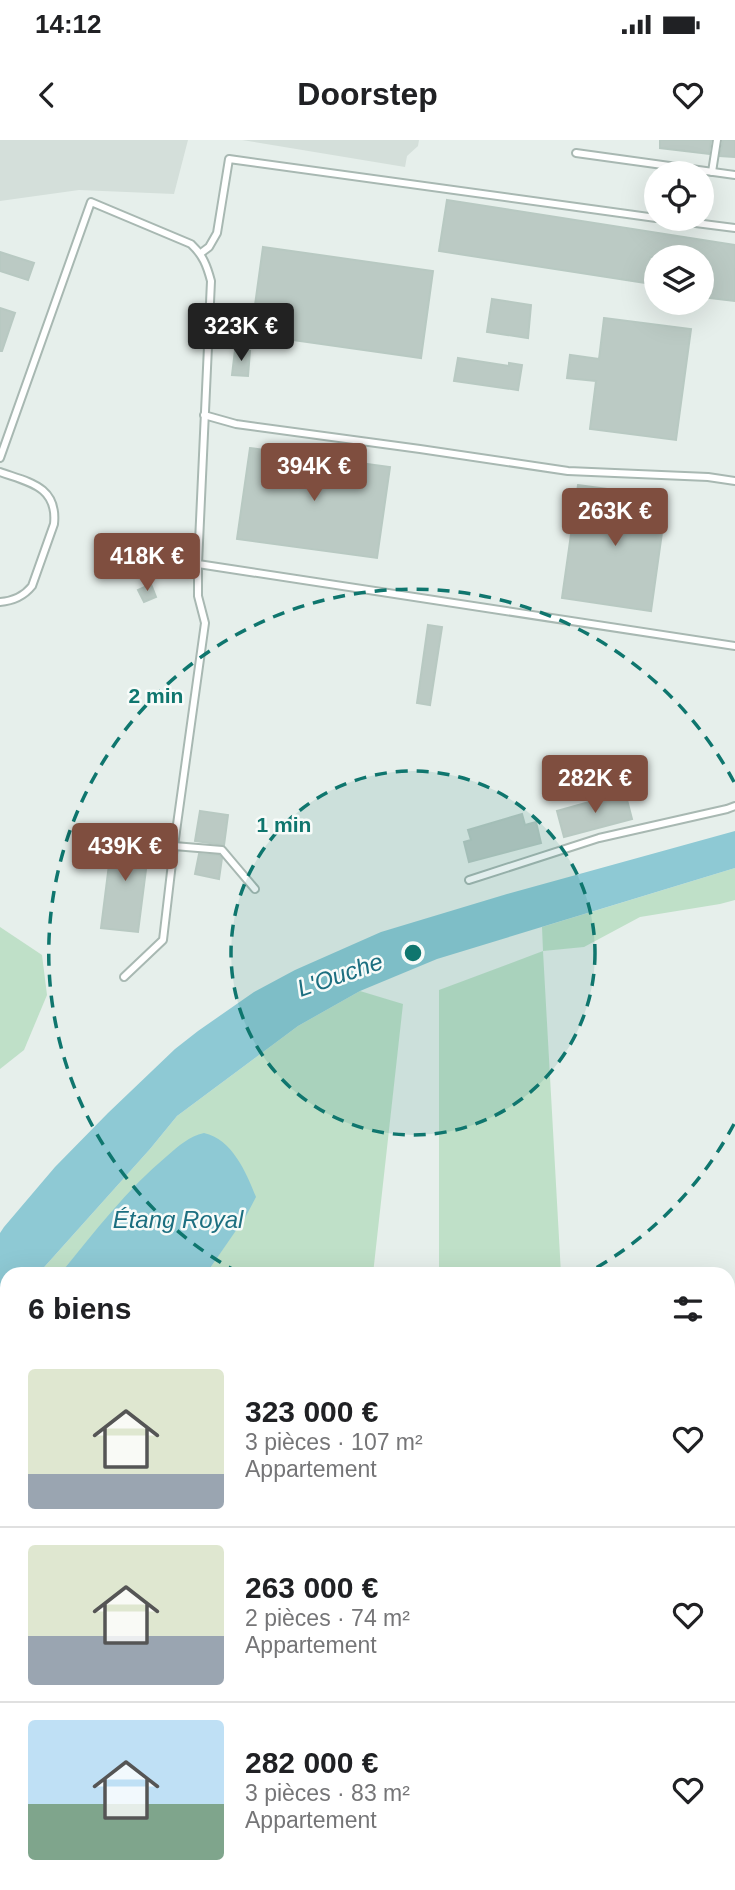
<!DOCTYPE html>
<html lang="fr">
<meta charset="utf-8">
<style>
body{margin:0;font-family:Arial,sans-serif;background:#f2f2f2;color:#202124;height:100vh;display:flex;flex-direction:column;font-size:26px;white-space:nowrap}
*{box-sizing:border-box;margin:0}
p{font-size:23px;color:#757577}
.icon{flex:none;width:38px;height:38px;fill:none;stroke:currentColor;stroke-width:2;stroke-linecap:round;stroke-linejoin:round}
.map{position:relative;flex:1;overflow:hidden}
.side{position:absolute;left:0px;top:1127px;width:735px;height:623px;display:flex;flex-direction:column;background:#fff;border-radius:21px 21px 0 0;box-shadow:0 7px 28px #0002}
.side>*{flex:none}
.controls{position:absolute;left:644px;top:21px;display:grid;gap:14px}
.controls a{display:grid;place-items:center;width:70px;height:70px;border-radius:50%;background:#fff;box-shadow:0 7px 28px #0002;font-size:35px}
.price{position:absolute;translate:-50% -60px;padding:0 16px;border-radius:7px;background:#7f4e3f;color:#fff;font-size:23px;line-height:46px;filter:drop-shadow(0 2px 4px #0008)}
.price::after{content:'';position:absolute;left:50%;top:42px;width:21px;height:16px;margin-left:-10px;background:inherit;clip-path:polygon(0 0,100% 0,50% 100%)}
.price.current{background:#222;color:#fff}
ul{padding:0;list-style:none}
li{display:flex;align-items:center;gap:21px;height:175px;padding:0 28px}
li+li{border-top:2px solid #e0e0e0}
li span{display:grid;place-items:center;flex:none;width:196px;height:140px;border-radius:7px;color:#555}
li>.icon{margin-inline-start:auto}
span .icon{width:84px;height:84px;fill:#fffc;stroke-width:1}
li b{font-size:30px}
h2{display:flex;justify-content:space-between;align-items:center;height:84px;padding:0 28px;font-size:30px}
.status{display:flex;justify-content:space-between;align-items:center;height:49px;padding:0 35px;background:#fff;direction:ltr}
.status svg{height:19px;fill:currentColor}
header{display:flex;justify-content:space-between;align-items:center;height:91px;padding:0 28px;background:#fff;font-size:32px;font-weight:600}
.map>svg:first-child{display:block}
.built{fill:#d4dfda}
.green{fill:#bfe0c8}
.water{fill:#8ec9d4}
.building{fill:#bbcac4;stroke:#b8c9c2;stroke-width:2}
.lines{fill:none;stroke-linecap:round;stroke-linejoin:round}
.lane-casing{stroke:#a8b8b2;stroke-width:10}
.lane{stroke:#fff;stroke-width:6}
.ring{fill:none;stroke:#0f766e;stroke-width:3.5;stroke-dasharray:12 9}
.labels{text-anchor:middle;stroke-width:5;stroke-linejoin:round;paint-order:stroke}
.water-label{font-size:24px;font-style:italic;fill:#1c6f80;stroke:#f7fbf9}
.centre{fill:#0f766e;stroke:#f7fbf9;stroke-width:3.5}
.ring-label{font-size:21px;text-anchor:middle;font-weight:bold;fill:#0f766e;stroke:#f7fbf9;stroke-width:5;stroke-linejoin:round;paint-order:stroke}
</style>
<div class="status"><b>14:12</b><svg viewBox="0 0 49 12"><path d="M0 12V9h3v3zM5 12V6h3v6zM10 12V3h3v9zM15 12V0h3v12zM26 1h20v11H26zM47 4h2v5h-2z"/></svg></div>
<header><svg class="icon" aria-label="back" viewBox="0 0 24 24"><path d="M15 5l-7 7 7 7"/></svg>Doorstep<svg class="icon" aria-label="heart" viewBox="0 0 24 24"><path d="M12 20l-8-8c-3-5 5-10 8-4 3-6 11-1 8 4z"/></svg></header>
<div class="map">
<svg width="735" height="1750" viewBox="0 0 735 1750">
<rect width="100%" height="100%" fill="#e6efeb"/>
<g class="built">
<path d="M0 0H188L174 54 79 50 0 61Z"/>
<path d="M242 0H419L418 6 407 16 405 27Z"/>
</g>
<g class="green">
<path d="M735 728V760L720 764 640 777 584 807 543 811 561 1134H439V850L543 811 542 787Z"/>
<path d="M0 787 42 815 47 855 24 910 0 929Z"/>
<path d="M360 851 403 864 373 1134H206L245 1076 82 1108 60 1134H38L150 1009 177 976 298 886Z"/>
<path d="M728 1647 735 1650V1731L728 1735Z"/>
<path d="M0 1686 7 1710V1743H169L171 1750H0Z"/>
<path d="M321 1743H374L368 1750H318Z"/>
</g>
<g class="water">
<path d="M735 691V728L437 819 360 851 298 886 177 976 150 1009 38 1134H7V1178L0 1188V1093L4 1087 55 1027 108 973 175 909 198 891 254 852 295 830 381 792 507 754Z"/>
<path d="M204 993C232 999 246 1032 256 1057L246 1076 206 1134H60C94 1093 126 1050 167 1016 179 1006 189 996 204 993Z"/>
<path d="M7 1203V1710L0 1686V1213Z"/>
</g>
<g class="building">
<path d="M660 0H711L709 14 660 8Z"/>
<path d="M723 0H735V17L720 16Z"/>
<path d="M447 60 735 105V161L702 157V117H650L646 143 439 111Z"/>
<path d="M263 107 433 131 421 218 251 194Z"/>
<path d="M0 112 34 123 28 140 0 131Z"/>
<path d="M492 159 531 165 528 198 487 192Z"/>
<path d="M0 168 15 173 2 211H0Z"/>
<path d="M604 178 691 189 676 300 590 289 596 241 567 238 570 215 599 219Z"/>
<path d="M235 210 250 211 248 236 232 235Z"/>
<path d="M458 218 509 226V223L522 225 518 250 454 241Z"/>
<path d="M250 308 390 327 377 418 237 399Z"/>
<path d="M578 345 667 357 651 471 562 458Z"/>
<path d="M151 444 156 457 144 462 138 450Z"/>
<path d="M428 485 442 487 430 565 417 563Z"/>
<path d="M625 652 632 679 564 697 557 671Z"/>
<path d="M200 671 228 675 224 705 195 701Z"/>
<path d="M522 674 525 685 536 682 541 703 469 722 464 702 471 700 468 690Z"/>
<path d="M113 693 150 698 138 792 101 788Z"/>
<path d="M199 714 219 715 222 718 219 739 195 734Z"/>
</g>
<g class="lines">
<defs>
<g id="lane">
<path d="M576 13 735 35"/>
<path d="M712 32 717 0"/>
<path d="M664 79 735 88"/>
<path d="M201 113 209 107 217 93 229 19 656 78"/>
<path d="M204 275 236 284 420 309 568 331 708 337 735 341"/>
<path d="M0 318 91 62 191 104C203 115 207 126 211 141L198 424 735 506"/>
<path d="M0 332C28 342 58 346 54 384L32 446C24 456 13 461 0 462"/>
<path d="M174 706 222 710 255 749"/>
<path d="M469 740 599 698 727 669 735 666"/>
<path d="M124 837 163 800 174 706 205 483 198 456V424"/>
<path d="M728 1187 735 1186"/>
<path d="M69 1750 79 1743"/>
</g>
</defs>
<use href="#lane" class="lane-casing"/>
<use href="#lane" class="lane"/>
</g>
<circle cx="413" cy="813" r="182" fill="#0f766e" fill-opacity=".12"/>
<g class="ring">
<circle cx="413" cy="813" r="182"/>
<path d="M734 984A364 364 0 0 1 587 1133M239 1133A364 364 0 1 1 734 642"/>
</g>
<g class="labels">
<g class="water-label">
<text transform="translate(340 835) rotate(-19)" y="8">L'Ouche</text>
<text x="178" y="1088">Étang Royal</text>
</g>
</g>
<circle cx="413" cy="813" r="10" class="centre"/>
<g class="ring-label">
<text x="156" y="563">2 min</text>
<text x="284" y="692">1 min</text>
</g>
</svg>
<div class="controls">
<a><svg class="icon" aria-label="locate" viewBox="0 0 24 24"><circle cx="12" cy="12" r="6"/><path d="M12 2v4M12 18v4M2 12h4M18 12h4"/></svg></a>
<a><svg class="icon" aria-label="layers" viewBox="0 0 24 24"><path d="M12 4l9 5-9 5-9-5zM3 14l9 5 9-5"/></svg></a>
</div>
<b class="price current" style="left:241px;top:223px">323K €</b>
<b class="price" style="left:314px;top:363px">394K €</b>
<b class="price" style="left:615px;top:408px">263K €</b>
<b class="price" style="left:147px;top:453px">418K €</b>
<b class="price" style="left:595px;top:675px">282K €</b>
<b class="price" style="left:125px;top:743px">439K €</b>
<section class="side">
<h2>6 biens<svg class="icon" aria-label="filters" viewBox="0 0 24 24"><path d="M4 7h16M4 17h16"/><circle cx="9" cy="7" r="2"/><circle cx="15" cy="17" r="2"/></svg></h2>
<ul>
<li><span style="background:linear-gradient(#dfe7d0 75%,#9aa5b1 0)"><svg class="icon" aria-label="home" viewBox="0 0 24 24"><path d="M3 11l9-7 9 7M6 9v11h12V9"/></svg></span><div><b>323 000 €</b><p>3 pièces · 107 m²</p><p>Appartement</p></div><svg class="icon" aria-label="heart" viewBox="0 0 24 24"><path d="M12 20l-8-8c-3-5 5-10 8-4 3-6 11-1 8 4z"/></svg></li>
<li><span style="background:linear-gradient(#dfe7d0 65%,#9aa5b1 0)"><svg class="icon" aria-label="home" viewBox="0 0 24 24"><path d="M3 11l9-7 9 7M6 9v11h12V9"/></svg></span><div><b>263 000 €</b><p>2 pièces · 74 m²</p><p>Appartement</p></div><svg class="icon" aria-label="heart" viewBox="0 0 24 24"><path d="M12 20l-8-8c-3-5 5-10 8-4 3-6 11-1 8 4z"/></svg></li>
<li><span style="background:linear-gradient(#bfe0f5 60%,#7fa58c 0)"><svg class="icon" aria-label="home" viewBox="0 0 24 24"><path d="M3 11l9-7 9 7M6 9v11h12V9"/></svg></span><div><b>282 000 €</b><p>3 pièces · 83 m²</p><p>Appartement</p></div><svg class="icon" aria-label="heart" viewBox="0 0 24 24"><path d="M12 20l-8-8c-3-5 5-10 8-4 3-6 11-1 8 4z"/></svg></li>
</ul>
</section>
</div>
